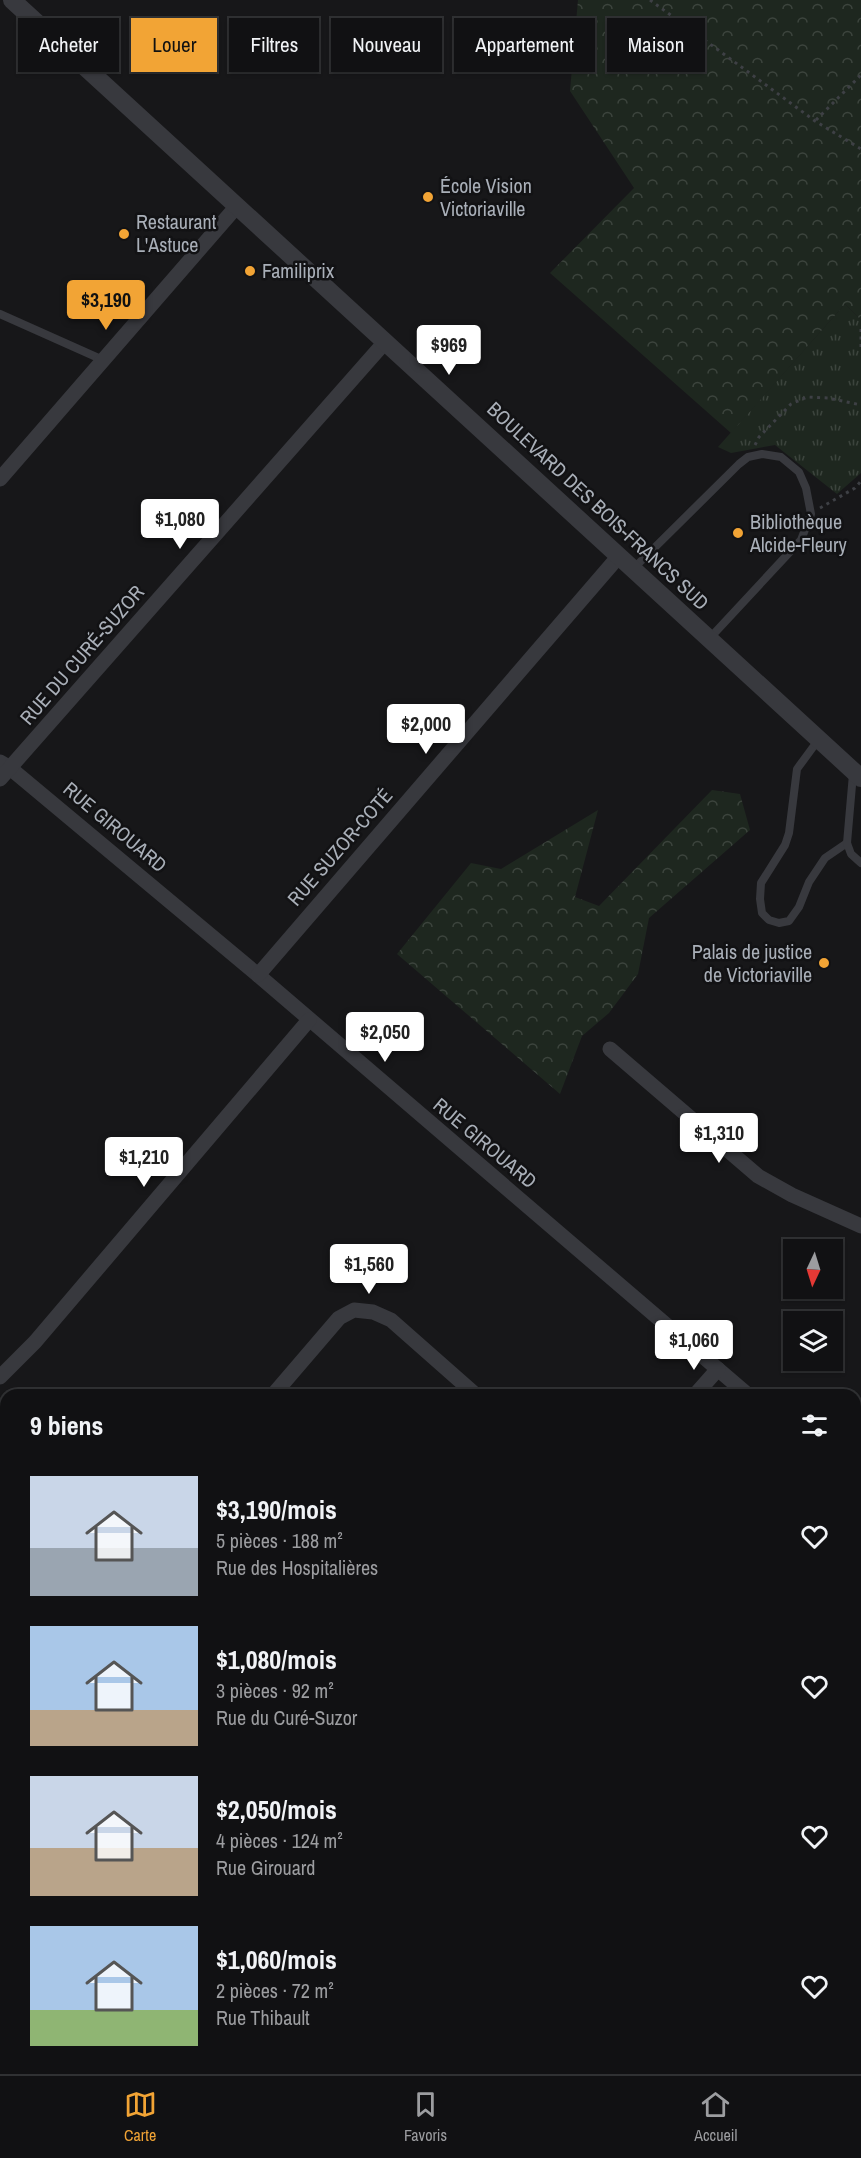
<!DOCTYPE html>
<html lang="fr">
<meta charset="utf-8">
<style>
body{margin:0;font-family:"Archivo Narrow",sans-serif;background:#1e1f21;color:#f1f3f6;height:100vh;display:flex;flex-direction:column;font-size:22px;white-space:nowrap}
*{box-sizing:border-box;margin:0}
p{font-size:20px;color:#9c9da0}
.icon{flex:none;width:33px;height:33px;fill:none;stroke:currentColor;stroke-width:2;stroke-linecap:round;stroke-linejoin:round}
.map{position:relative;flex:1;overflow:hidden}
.panel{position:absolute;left:0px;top:1389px;width:861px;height:686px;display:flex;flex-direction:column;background:#111113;border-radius:18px 18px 0 0;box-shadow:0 2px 4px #0004,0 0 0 2px #303133}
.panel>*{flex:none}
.top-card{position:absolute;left:18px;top:18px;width:825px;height:54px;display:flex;gap:12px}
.needle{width:39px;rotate:184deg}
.tools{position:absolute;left:783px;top:1239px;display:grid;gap:12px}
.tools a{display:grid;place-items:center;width:60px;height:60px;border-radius:0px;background:#111113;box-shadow:0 2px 4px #0004,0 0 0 2px #303133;font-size:30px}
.price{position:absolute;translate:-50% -51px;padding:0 14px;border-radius:6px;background:#fff;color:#222;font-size:20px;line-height:39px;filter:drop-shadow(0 2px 3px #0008)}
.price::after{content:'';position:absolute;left:50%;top:36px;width:18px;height:14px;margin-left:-9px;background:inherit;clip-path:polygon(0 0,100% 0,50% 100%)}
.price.selected{background:#f2a435;color:#111}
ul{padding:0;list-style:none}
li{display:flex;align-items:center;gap:18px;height:150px;padding:0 30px}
li span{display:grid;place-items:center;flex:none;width:168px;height:120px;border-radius:0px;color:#555}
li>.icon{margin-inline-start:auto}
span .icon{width:72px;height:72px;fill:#fffc;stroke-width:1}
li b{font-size:26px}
h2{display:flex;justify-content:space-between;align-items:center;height:72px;padding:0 30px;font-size:26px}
.tag{padding:0 21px;border-radius:0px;background:#111113;box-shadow:0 2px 4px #0004,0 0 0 2px #303133;font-size:21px;line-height:54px}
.tag.selected{background:#f2a435;color:#111}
.tabs{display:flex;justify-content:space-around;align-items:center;height:84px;border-top:2px solid #303133;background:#111113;font-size:16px;color:#9c9da0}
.tabs a{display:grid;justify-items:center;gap:3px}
.tabs .selected{color:#f2a435}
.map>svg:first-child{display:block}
.grass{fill:url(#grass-tufts)}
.forest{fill:url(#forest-crowns)}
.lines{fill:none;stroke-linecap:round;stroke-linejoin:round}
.path{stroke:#3e4045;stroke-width:3;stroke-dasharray:3 4.5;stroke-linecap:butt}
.service{stroke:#38393e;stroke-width:8}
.minor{stroke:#38393e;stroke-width:15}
.tertiary{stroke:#38393e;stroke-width:18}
.poi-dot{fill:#f2a435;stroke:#121214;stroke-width:2}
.labels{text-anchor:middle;stroke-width:5;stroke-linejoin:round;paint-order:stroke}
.poi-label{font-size:20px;fill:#a9afb8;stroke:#121214;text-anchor:start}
.street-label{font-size:20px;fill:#a9afb8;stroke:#121214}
</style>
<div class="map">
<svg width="861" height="2074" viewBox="0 0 861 2074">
<defs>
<pattern id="grass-tufts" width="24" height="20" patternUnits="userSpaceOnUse" patternTransform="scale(1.5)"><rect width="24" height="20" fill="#1e271f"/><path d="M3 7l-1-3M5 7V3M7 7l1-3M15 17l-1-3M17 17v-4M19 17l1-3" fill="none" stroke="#3c443d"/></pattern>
<pattern id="forest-crowns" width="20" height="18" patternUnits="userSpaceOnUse" patternTransform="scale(1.5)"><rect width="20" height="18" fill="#1e271f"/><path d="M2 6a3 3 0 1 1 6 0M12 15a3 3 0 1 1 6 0" fill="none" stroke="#3c443d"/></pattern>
</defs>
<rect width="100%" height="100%" fill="#171719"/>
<path class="grass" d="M845 304 861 320V473L837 494 775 445 731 453 718 447Z"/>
<g class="forest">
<path d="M578 0H861V320L845 304 731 433 550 273 634 188 570 91Z"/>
<path d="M712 790 740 794 750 830 649 918 638 974 609 1013 582 1036 560 1094 397 954 471 863 501 869 598 810 575 897 599 906Z"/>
</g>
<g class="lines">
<g class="path">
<path d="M650 0 815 121 861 149"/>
<path d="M816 120 861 75"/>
<path d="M861 329V347"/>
<path d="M755 445 759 437 791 404 807 397 828 398 861 405"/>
<path d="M820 508 855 488 861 481"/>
</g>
<g class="service">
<path d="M0 314 103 360"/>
<path d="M633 569 739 464 748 457 762 454 781 457 799 472 806 488 811 514 801 540 709 639"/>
<path d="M819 739 797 769 789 833 785 845 761 883 760 899 762 913 769 920 779 923 789 921 799 907 809 882 825 858 847 843"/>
<path d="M853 774 847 843 851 854 861 863"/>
</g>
<g class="minor">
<path d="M0 479 237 206"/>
<path d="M0 762 10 768 258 975 748 1395"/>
<path d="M0 779 385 342"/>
<path d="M258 975 619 556"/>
<path d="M610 1049 758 1176 792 1195 861 1226"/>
<path d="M0 1377 35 1342 309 1020"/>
<path d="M273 1395 339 1318 354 1310 373 1312 391 1320 476 1395"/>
<path d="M695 1395 718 1369"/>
<path d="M855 1463 861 1456"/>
<path d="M855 1485 861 1490"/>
<path d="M0 1632 6 1626"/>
<path d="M855 1885 861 1878"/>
<path d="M0 1915 6 1908"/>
<path d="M116 2074 121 2068"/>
</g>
<path class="tertiary" d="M12 0 861 778"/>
</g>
<g class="poi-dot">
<circle cx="428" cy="197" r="6"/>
<circle cx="124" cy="234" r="6"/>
<circle cx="250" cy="271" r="6"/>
<circle cx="738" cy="533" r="6"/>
<circle cx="824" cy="963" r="6"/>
</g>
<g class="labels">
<g class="poi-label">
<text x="440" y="193">École Vision<tspan x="440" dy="23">Victoriaville</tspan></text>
<text x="136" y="229">Restaurant<tspan x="136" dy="23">L'Astuce</tspan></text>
<text x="262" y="278">Familiprix</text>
<text x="750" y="529">Bibliothèque<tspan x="750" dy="23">Alcide-Fleury</tspan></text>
<text x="812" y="959" text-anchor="end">Palais de justice<tspan x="812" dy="23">de Victoriaville</tspan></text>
</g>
<g class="street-label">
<text transform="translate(598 506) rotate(43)" y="7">BOULEVARD DES BOIS-FRANCS SUD</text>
<text transform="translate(82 655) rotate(-49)" y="7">RUE DU CURÉ-SUZOR</text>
<text transform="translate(115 827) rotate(40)" y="7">RUE GIROUARD</text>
<text transform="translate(340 847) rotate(-49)" y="7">RUE SUZOR-COTÉ</text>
<text transform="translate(485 1143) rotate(40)" y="7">RUE GIROUARD</text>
</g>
</g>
</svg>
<div class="tools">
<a><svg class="needle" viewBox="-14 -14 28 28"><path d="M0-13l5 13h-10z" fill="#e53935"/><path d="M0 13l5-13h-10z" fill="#9c9da0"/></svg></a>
<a><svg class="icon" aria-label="layers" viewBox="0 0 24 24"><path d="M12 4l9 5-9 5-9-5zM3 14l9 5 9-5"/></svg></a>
</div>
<b class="price selected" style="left:106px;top:331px">$3,190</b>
<b class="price" style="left:449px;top:376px">$969</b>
<b class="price" style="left:180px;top:550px">$1,080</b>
<b class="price" style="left:426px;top:755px">$2,000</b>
<b class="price" style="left:385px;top:1063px">$2,050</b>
<b class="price" style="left:719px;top:1164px">$1,310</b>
<b class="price" style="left:144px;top:1188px">$1,210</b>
<b class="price" style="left:369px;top:1295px">$1,560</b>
<b class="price" style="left:694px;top:1371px">$1,060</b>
<div class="top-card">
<a class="tag">Acheter</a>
<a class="tag selected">Louer</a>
<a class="tag">Filtres</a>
<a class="tag">Nouveau</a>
<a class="tag">Appartement</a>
<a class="tag">Maison</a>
</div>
<section class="panel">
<h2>9 biens<svg class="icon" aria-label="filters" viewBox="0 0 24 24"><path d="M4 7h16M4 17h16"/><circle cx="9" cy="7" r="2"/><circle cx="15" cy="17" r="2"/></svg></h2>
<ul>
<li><span style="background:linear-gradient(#c9d6e8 60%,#9aa5b1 0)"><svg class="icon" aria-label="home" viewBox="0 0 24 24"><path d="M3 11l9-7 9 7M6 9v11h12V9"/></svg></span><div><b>$3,190/mois</b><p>5 pièces · 188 m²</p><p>Rue des Hospitalières</p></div><svg class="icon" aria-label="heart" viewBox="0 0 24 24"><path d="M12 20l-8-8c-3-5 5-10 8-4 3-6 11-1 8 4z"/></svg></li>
<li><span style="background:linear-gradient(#a9c7e8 70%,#b9a48a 0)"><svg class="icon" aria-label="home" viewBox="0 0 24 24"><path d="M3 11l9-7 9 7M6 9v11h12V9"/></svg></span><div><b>$1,080/mois</b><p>3 pièces · 92 m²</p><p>Rue du Curé-Suzor</p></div><svg class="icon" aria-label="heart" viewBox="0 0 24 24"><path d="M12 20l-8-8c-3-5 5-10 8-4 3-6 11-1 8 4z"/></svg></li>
<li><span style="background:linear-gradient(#c9d6e8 60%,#b9a48a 0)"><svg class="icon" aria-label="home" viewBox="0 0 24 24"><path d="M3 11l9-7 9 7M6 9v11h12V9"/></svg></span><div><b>$2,050/mois</b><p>4 pièces · 124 m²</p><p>Rue Girouard</p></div><svg class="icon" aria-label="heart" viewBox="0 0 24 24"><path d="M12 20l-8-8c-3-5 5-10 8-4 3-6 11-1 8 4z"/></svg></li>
<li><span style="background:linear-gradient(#a9c7e8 70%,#8fb573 0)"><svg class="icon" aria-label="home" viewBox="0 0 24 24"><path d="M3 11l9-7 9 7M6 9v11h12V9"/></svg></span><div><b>$1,060/mois</b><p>2 pièces · 72 m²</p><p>Rue Thibault</p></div><svg class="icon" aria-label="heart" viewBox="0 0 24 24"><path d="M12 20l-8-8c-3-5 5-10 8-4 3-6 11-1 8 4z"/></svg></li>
</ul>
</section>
</div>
<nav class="tabs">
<a class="selected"><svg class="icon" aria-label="map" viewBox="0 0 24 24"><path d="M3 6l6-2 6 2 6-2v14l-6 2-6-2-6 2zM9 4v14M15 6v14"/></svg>Carte</a>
<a><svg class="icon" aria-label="saved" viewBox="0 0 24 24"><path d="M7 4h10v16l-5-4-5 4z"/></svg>Favoris</a>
<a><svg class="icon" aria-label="home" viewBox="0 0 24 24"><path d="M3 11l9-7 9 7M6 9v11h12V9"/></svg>Accueil</a>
</nav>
